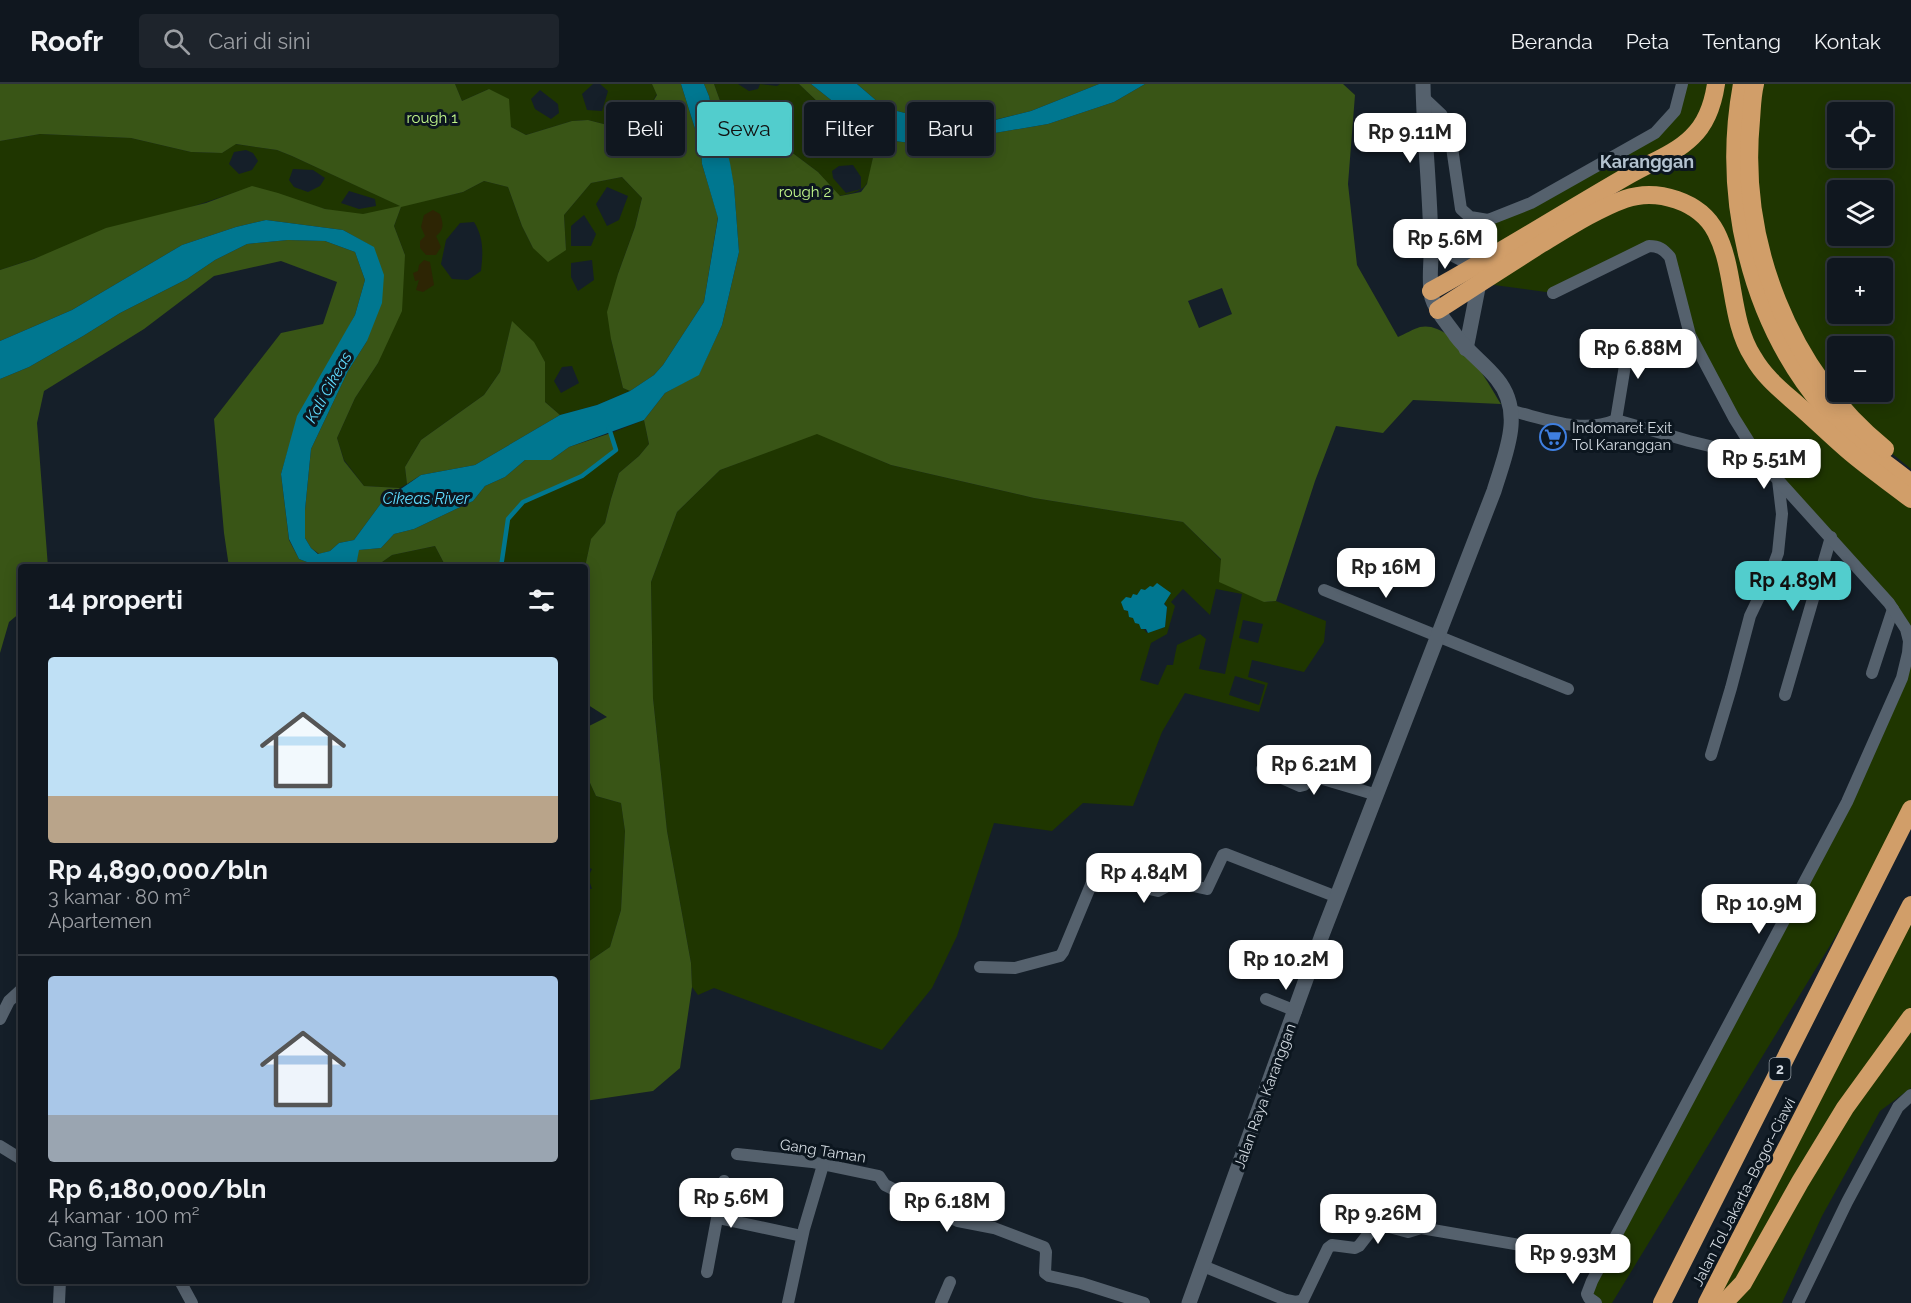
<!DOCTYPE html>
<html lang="id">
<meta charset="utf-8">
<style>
body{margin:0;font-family:Raleway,sans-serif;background:#1e242c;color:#f1f3f6;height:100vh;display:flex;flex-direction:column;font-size:22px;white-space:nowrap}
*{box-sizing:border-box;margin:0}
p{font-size:20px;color:#9c9fa4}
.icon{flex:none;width:33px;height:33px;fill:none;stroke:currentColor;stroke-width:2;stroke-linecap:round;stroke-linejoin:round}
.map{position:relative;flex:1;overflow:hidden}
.sheet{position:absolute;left:18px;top:480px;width:570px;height:720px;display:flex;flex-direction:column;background:#10171f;border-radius:6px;box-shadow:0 3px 15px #0003,0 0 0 2px #30363d}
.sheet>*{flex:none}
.hud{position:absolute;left:606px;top:18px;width:570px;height:54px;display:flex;gap:12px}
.controls{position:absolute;left:1827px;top:18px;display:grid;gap:12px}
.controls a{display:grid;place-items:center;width:66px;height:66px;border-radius:6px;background:#10171f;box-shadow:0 3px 15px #0003,0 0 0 2px #30363d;font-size:30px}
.price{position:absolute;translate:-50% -51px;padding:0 14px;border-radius:12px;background:#fff;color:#222;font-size:20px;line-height:39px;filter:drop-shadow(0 2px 3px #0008)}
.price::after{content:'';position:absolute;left:50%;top:36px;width:18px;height:14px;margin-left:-9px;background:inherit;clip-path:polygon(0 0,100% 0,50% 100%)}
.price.selected{background:#52cdcd;color:#111}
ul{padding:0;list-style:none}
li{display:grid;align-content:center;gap:12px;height:318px;padding:0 30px}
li+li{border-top:2px solid #30363d}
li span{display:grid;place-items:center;height:186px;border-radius:6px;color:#555}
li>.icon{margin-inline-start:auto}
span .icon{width:108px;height:108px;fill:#fffc;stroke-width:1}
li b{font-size:26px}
h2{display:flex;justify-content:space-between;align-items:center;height:72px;padding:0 30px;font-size:26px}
.chip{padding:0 21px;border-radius:6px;background:#10171f;box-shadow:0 3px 15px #0003,0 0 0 2px #30363d;font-size:21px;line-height:54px}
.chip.selected{background:#52cdcd;color:#111}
header{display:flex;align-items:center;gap:36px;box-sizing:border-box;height:84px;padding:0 30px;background:#10171f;border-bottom:2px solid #30363d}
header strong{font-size:28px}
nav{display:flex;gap:33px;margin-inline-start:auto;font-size:21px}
.search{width:420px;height:54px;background:#1e242c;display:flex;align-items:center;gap:15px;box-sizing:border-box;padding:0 21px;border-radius:6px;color:#9c9fa4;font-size:22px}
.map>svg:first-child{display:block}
.green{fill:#1f3600;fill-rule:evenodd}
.forest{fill:#395516;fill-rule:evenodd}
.sand{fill:#2d2504}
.water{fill:#007790}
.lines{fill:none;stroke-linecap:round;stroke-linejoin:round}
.stream{stroke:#007790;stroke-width:4.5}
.minor{stroke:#55616d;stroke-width:12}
.tertiary{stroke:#55616d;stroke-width:15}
.motorway{stroke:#d19e69;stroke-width:18}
.labels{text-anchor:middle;stroke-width:6;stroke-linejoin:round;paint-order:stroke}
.shield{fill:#0c161f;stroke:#979fa7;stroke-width:1.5}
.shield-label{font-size:14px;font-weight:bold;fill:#d3dae1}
.park-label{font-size:15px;fill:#c2f88b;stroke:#0c161f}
.poi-label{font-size:15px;fill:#d3dae1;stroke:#0c161f;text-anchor:start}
.street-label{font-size:15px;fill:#d3dae1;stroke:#0c161f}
.water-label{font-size:16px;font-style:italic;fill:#5fdbfe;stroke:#0c161f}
.quarter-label{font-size:18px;font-weight:bold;fill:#b3c2cf;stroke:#0c161f}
</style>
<header>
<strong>Roofr</strong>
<div class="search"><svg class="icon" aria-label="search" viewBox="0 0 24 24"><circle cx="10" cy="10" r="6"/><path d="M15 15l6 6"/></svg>Cari di sini</div>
<nav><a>Beranda</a><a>Peta</a><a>Tentang</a><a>Kontak</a></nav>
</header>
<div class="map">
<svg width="1911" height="1219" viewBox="0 0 1911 1219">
<rect width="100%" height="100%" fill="#151f29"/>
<g class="green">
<path d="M455 0H593L582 10 587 26 602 27 608 7 600 0H652L657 10 635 48 588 36 572 37 526 51 511 43 489 5 462 17ZM540 6 558 20 559 29 551 35 535 25 531 15Z"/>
<path d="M714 0H738L749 7 758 5 760 0 777 2 780 0H799L821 21 823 37 854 54 874 69C867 101 873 105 839 112L818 88 790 67 755 64 733 53ZM853 81 861 93V105L846 109 833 94 832 87 839 82Z"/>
<path d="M1682 0H1742L1751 183 1911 415V725L1898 750 1612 1219H1596L1589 1214 1847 718 1902 594 1906 545 1778 396 1699 270 1680 210 1659 162 1553 209 1479 199 1625 114 1613 101 1476 182 1431 159 1531 119 1656 49 1675 27Z"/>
<path d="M1758 0H1911V385C1885 364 1859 343 1837 317 1830 310 1824 300 1818 291 1770 224 1743 137 1749 54 1750 36 1755 18 1758 0ZM1838 28H1882V74H1838ZM1838 106H1882V152H1838ZM1838 184H1882V230H1838ZM1838 262H1882V308H1838Z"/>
<path d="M40 50 131 54 191 68 222 69 235 60 277 66 292 72 401 122 463 108 484 97 508 103 522 142 533 164 566 166 564 131 591 99 622 93 642 114 635 143 618 190 611 255 623 304 630 307 597 321 560 331 545 318V278L512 238 500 288 484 311 421 356 405 383 407 400 400 404 364 402 344 376 337 354 355 314 378 279 405 171 394 142 401 123C389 125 376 129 364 130 331 132 285 111 252 103L0 186V57ZM246 66 253 69 258 77 252 86 239 90 229 80 234 68ZM293 85 313 86 325 94 320 102 308 108 294 103 289 96ZM607 103 628 112 619 136 607 142 596 120ZM349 107 375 115 376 122 359 125 341 119ZM584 131 596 150 591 162H571V142ZM474 138C484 154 483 169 481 187L468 196 452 195 441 180 446 156 460 139ZM592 176 594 196 578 207 571 193V179ZM572 282 579 299 561 309 554 297 562 283Z"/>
<path d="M644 336 649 360 639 372 619 389 611 415 605 439 591 456 585 483H501L508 435 523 418 552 404 616 366 611 349Z"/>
<path d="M817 349 891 381 1034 414 1183 438 1264 518 1276 517 1326 537 1324 558 1304 588 1252 576 1248 593 1268 599 1259 628 1185 609 1162 648 1133 722 1083 719 1052 747 994 739 957 852 932 904 882 966 714 904 698 911 692 903 691 879 667 747 653 614 651 498 677 428 720 386ZM1153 503 1167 523 1165 543 1147 549 1128 527 1124 526V522L1131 514ZM1183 505 1210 531 1216 505 1242 510 1225 590 1199 585 1206 555 1200 550 1177 561 1173 581H1167L1158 601 1140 596 1151 559 1167 550 1175 522 1171 518ZM1243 536 1263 540 1258 559 1239 554ZM1235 592 1265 601 1259 621 1229 611Z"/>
<path d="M435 462 446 483H375L392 471Z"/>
<path d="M585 688 596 712 621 719 625 747 621 826 610 863 585 880V804L592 805 588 793 592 785 585 782 587 776 585 774Z"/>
<path d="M1911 821V1004L1880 1027 1822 1132 1782 1219H1708Z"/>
</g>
<g class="forest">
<path d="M0 0H455L462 17 489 5 509 15 511 43 526 51 572 37 588 36 635 48 657 11 652 0H681L701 64 702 80 718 133 704 218 663 281 654 291 630 307 623 304 611 255 607 228 618 190 635 143 642 114 622 93 591 99 564 131 566 166 548 178 533 164 522 142 508 103 484 97 463 108 401 123 394 142 405 171 402 227 378 279 355 314 337 354 344 377 364 402 400 404 382 418 354 456 339 459 330 467 319 470 311 464 305 454V426L311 365 348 287 367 257 373 163 343 146 266 136 236 143 182 161 72 226 0 257V186L34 175 106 144 206 119 252 102 278 109 325 125 363 130 400 122 292 72 277 66 236 60 222 69 191 68 131 54 40 50 0 57Z"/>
<path d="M704 0H714L733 53 755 64 790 67 818 88 840 112 861 108 867 100 874 69 854 54 831 58 823 37 821 21 799 0H811L880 55 925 61 1048 40 1114 18 1145 0H1343L1355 11 1348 100 1357 181 1398 253C1405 250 1413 245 1420 243 1453 236 1487 296 1501 320L1413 316 1383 349 1336 342 1315 397 1276 517 1264 518 1219 498 1221 475 1183 438 1034 414 891 381 817 350 720 386 677 428 651 498 653 614 667 747 691 879 692 903 680 984 653 1007 585 1017V981L587 979 585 974V880L610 863 621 826 625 747 621 719 596 712 585 688V644L607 633 585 619V483L591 455 605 439 611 415 619 389 639 372 649 360 644 336 665 309 699 290 722 241 739 168 734 103 726 63 716 44 709 12ZM1222 204 1232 230 1199 244 1188 217Z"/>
<path d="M857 0H1099L1031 27 990 37 949 40 885 24Z"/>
<path d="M288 156 325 157 355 168 365 196 355 231 338 263 288 366 281 390 289 456 299 475 320 483H229L224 449 214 335 281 249 323 240 337 198 281 177 214 192 144 245 44 307 37 339 48 483H21V528L9 538 0 569V295L29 283 83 252 120 229 187 195 215 176 247 160Z"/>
<path d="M512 237 534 258 545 278V318L560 331 475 381 421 391 407 400 405 383 421 356 484 311 500 288Z"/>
<path d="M611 349 616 366 582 392 523 418 508 435 501 483H446L435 462 392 471 375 483H352L356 482 358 466 381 464 394 450 414 445 473 417 485 402 505 393 525 376H551L569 363Z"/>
</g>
<g class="sand">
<path d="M433 126 440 130C443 139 445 145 436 152L441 163 436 171H426L420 164V157L425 152 421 143 424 131Z"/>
<path d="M424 176 430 178 434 201 423 208 416 206 419 196 415 197 413 189 418 187 419 181Z"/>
</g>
<g class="water">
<path d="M681 0H704L709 12 716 44 726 63 730 79 734 102 739 168 722 241 699 291 665 309 644 336 569 363 551 376H525L505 393 485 402 473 417 414 445 394 450 381 464 359 466 356 482 320 483 299 475 289 455 281 390 297 332 355 231 365 196 355 168 325 157 288 156 247 160 215 176 187 195 120 229 83 252 29 283 0 295V257L72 226 182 161 236 143 266 136 343 146 374 163 384 191 382 219 367 257 348 287 311 365 305 426V454L311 464 318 470 330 467 339 459 354 456 382 418 421 391 475 381 560 331 597 321 630 307 654 291 663 281 704 218 718 134 702 80 701 64Z"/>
<path d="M811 0H857L885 24 949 40 991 37 1031 27 1099 0H1145L1114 18 1048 40 925 61 880 55Z"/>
<path d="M1157 499 1171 509 1164 520 1167 523 1165 543 1148 549 1146 545H1141L1139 540 1135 539 1133 534 1129 533 1128 527 1124 526 1121 518 1126 513 1131 514 1133 510 1137 511 1141 505 1145 506 1150 502 1153 503Z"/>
</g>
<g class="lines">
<path class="stream" d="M501 483 508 435 523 418 582 392 616 366 609 344"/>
<g class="minor">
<path d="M1423 13 1441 30 1449 43 1461 125 1470 133 1488 136 1531 119 1655 49 1675 27 1682 0"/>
<path d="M1553 209 1649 162C1659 162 1663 165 1670 173L1690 251 1734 334 1759 374"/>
<path d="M1512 327C1546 335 1582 350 1616 336L1689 357 1759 374 1778 396 1782 430 1778 469 1771 488 1750 532 1731 604 1711 671"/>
<path d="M1616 336 1630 251"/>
<path d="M1324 506 1568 605"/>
<path d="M1872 589 1893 525"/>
<path d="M1785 611 1831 453"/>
<path d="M1262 685 1300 702 1304 701 1313 692 1377 711"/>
<path d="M980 883 1015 884 1060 872 1063 868 1093 796 1097 793 1158 807 1175 798 1207 805 1223 771 1226 770 1337 813"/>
<path d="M1266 915 1296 927"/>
<path d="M0 935 9 917 21 906"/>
<path d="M0 1062 21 1075"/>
<path d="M737 1070 812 1078 879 1092 885 1101 958 1137 994 1144 1044 1163 1046 1168 1045 1189 1049 1192 1081 1199 1144 1219"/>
<path d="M718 1134 802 1152"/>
<path d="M1203 1182 1286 1216 1296 1218 1303 1216 1328 1164 1332 1161 1355 1164 1359 1162 1373 1144 1382 1141 1408 1148 1421 1144 1602 1175"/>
<path d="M707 1188 724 1097"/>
<path d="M180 1197 192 1219"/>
<path d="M59 1219 60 1197"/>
<path d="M788 1219 804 1145 823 1081"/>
<path d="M941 1219 950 1198"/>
<path d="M1596 1219 1589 1214 1587 1210 1592 1197 1847 718 1902 594 1908 569 1909 557 1906 545 1889 519 1778 396"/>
<path d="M1798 1219 1847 1118 1898 1023 1911 1011"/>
</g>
<g class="tertiary">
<path d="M1431 159 1476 182"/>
<path d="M1466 265 1479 199"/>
<path d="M1189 1219 1322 851 1494 407C1505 370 1525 329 1497 295 1484 279 1468 268 1456 252 1448 240 1436 228 1432 214 1428 197 1432 177 1431 159 1430 106 1424 53 1423 0"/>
</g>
<g class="motorway">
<path d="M1742 0C1721 113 1750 237 1825 325 1849 354 1882 376 1911 399"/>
<path d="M1755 0C1752 12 1752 24 1751 36 1739 159 1789 287 1885 365"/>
<path d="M1431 207C1498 170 1563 129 1629 91 1649 79 1675 70 1692 53 1707 39 1713 20 1716 0"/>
<path d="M1438 226C1472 204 1506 182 1541 160 1566 145 1597 125 1625 115 1657 104 1700 117 1716 148 1736 187 1729 235 1753 273 1765 294 1781 306 1799 322 1814 335 1828 349 1843 362 1864 381 1888 397 1911 415"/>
<path d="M1662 1219 1911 725"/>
<path d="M1707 1219 1911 821"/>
<path d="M1724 1219 1743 1199 1800 1098 1845 1024 1911 933"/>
</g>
</g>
<defs>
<symbol id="supermarket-ring" viewBox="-11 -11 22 22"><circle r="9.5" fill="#0c161f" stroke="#3f7fe0" stroke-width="1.5"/><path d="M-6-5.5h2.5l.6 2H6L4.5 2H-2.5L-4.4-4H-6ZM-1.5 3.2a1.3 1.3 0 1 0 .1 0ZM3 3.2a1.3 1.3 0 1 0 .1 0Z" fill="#3f7fe0"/></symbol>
</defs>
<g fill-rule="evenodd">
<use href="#supermarket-ring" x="1538" y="338" width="30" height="30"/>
</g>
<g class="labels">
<rect class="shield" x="1769.5" y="974" width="21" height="22" rx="4.5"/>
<g class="shield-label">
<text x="1780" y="990">2</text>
</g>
<g class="park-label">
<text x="432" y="39">rough 1</text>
<text x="805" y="113">rough 2</text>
</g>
<g class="poi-label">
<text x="1572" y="349">Indomaret Exit<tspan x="1572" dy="17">Tol Karanggan</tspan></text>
</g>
<g class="street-label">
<text transform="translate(1265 1012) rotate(-70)" y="5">Jalan Raya Karanggan</text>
<text transform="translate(823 1067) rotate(9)" y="5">Gang Taman</text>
<text transform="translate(1744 1108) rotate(-63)" y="5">Jalan Tol Jakarta–Bogor–Ciawi</text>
</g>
<g class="water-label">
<text transform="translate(328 303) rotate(-61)" y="6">Kali Cikeas</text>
<text x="426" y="420">Cikeas River</text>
</g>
<g class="quarter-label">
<text x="1647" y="84">Karanggan</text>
</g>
</g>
</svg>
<div class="controls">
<a><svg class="icon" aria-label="locate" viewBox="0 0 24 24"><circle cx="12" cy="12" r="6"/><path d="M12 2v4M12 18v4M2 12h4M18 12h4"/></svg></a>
<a><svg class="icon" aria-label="layers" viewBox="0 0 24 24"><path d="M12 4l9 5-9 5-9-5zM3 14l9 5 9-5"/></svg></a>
<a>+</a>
<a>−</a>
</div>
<b class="price" style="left:1410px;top:80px">Rp 9.11M</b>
<b class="price" style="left:1445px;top:186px">Rp 5.6M</b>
<b class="price" style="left:1638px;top:296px">Rp 6.88M</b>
<b class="price" style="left:1764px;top:406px">Rp 5.51M</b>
<b class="price" style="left:1386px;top:515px">Rp 16M</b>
<b class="price selected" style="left:1793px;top:528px">Rp 4.89M</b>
<b class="price" style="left:1314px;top:712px">Rp 6.21M</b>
<b class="price" style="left:1144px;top:820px">Rp 4.84M</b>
<b class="price" style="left:1759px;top:851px">Rp 10.9M</b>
<b class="price" style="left:1286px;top:907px">Rp 10.2M</b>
<b class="price" style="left:731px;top:1145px">Rp 5.6M</b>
<b class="price" style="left:947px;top:1149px">Rp 6.18M</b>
<b class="price" style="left:1378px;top:1161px">Rp 9.26M</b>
<b class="price" style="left:1573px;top:1201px">Rp 9.93M</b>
<div class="hud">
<a class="chip">Beli</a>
<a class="chip selected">Sewa</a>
<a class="chip">Filter</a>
<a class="chip">Baru</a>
</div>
<section class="sheet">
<h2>14 properti<svg class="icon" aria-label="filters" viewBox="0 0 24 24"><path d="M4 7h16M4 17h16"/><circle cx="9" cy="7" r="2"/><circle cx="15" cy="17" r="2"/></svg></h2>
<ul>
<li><span style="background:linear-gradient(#bfe0f5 75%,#b9a48a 0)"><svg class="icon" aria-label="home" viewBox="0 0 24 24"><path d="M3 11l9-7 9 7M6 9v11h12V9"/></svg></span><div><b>Rp 4,890,000/bln</b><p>3 kamar · 80 m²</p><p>Apartemen</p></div></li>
<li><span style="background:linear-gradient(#a9c7e8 75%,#9aa5b1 0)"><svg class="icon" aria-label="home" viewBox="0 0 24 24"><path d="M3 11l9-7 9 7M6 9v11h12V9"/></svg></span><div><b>Rp 6,180,000/bln</b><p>4 kamar · 100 m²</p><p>Gang Taman</p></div></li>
</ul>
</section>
</div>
